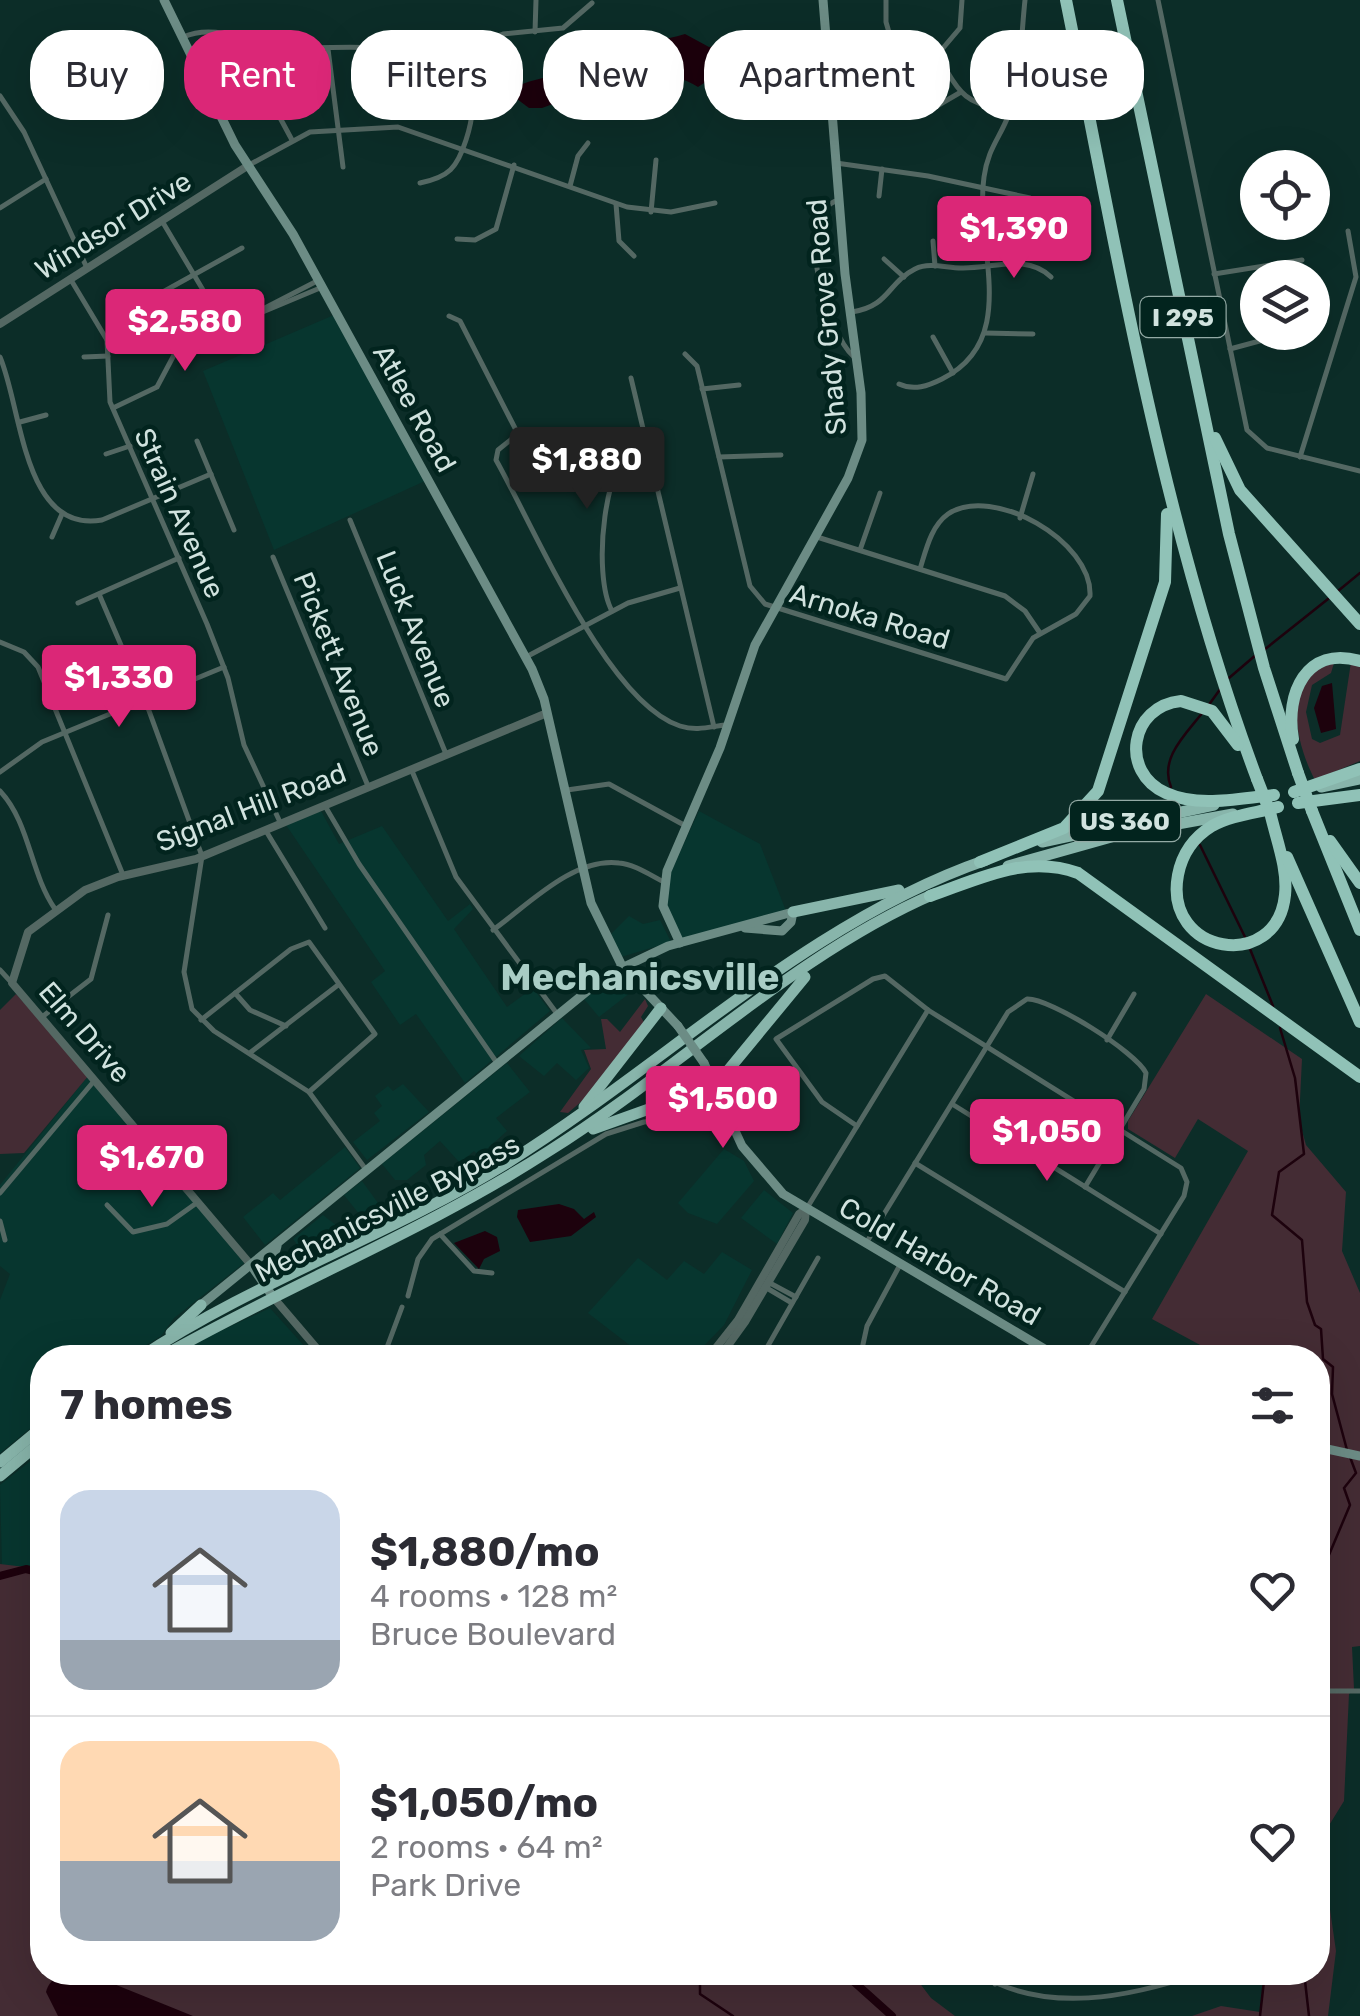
<!DOCTYPE html>
<meta charset="utf-8">
<style>
body{margin:0;font-family:Rubik,sans-serif;background:#f7f7f7;color:#2b2b33;height:100vh;display:flex;flex-direction:column;font-size:38px;white-space:nowrap}
*{box-sizing:border-box;margin:0}
p{font-size:32px;color:#7c7c81}
.icon{flex:none;width:55px;height:55px;fill:none;stroke:currentColor;stroke-width:2;stroke-linecap:round;stroke-linejoin:round}
.map{position:relative;flex:1;overflow:hidden}
.side{position:absolute;left:30px;top:1345px;width:1300px;height:640px;display:flex;flex-direction:column;background:#fff;border-radius:40px;box-shadow:0 10px 40px #0002}
.side>*{flex:none}
.guide{position:absolute;left:30px;top:30px;width:1300px;height:90px;display:flex;gap:20px}
.buttons{position:absolute;left:1240px;top:150px;display:grid;gap:20px}
.buttons a{display:grid;place-items:center;width:90px;height:90px;border-radius:50%;background:#fff;box-shadow:0 10px 40px #0002;font-size:50px}
.price{position:absolute;translate:-50% -85px;padding:0 22px;border-radius:10px;background:#db2777;color:#fff;font-size:32px;line-height:65px;filter:drop-shadow(0 2px 5px #0008)}
.price::after{content:'';position:absolute;left:50%;top:60px;width:30px;height:22px;margin-left:-15px;background:inherit;clip-path:polygon(0 0,100% 0,50% 100%)}
.price.active{background:#222;color:#fff}
ul{padding:0;list-style:none}
li{display:flex;align-items:center;gap:30px;height:250px;padding:0 30px}
li+li{border-top:2px solid #e1e1e2}
li span{display:grid;place-items:center;flex:none;width:280px;height:200px;border-radius:30px;color:#555}
li>.icon{margin-inline-start:auto}
span .icon{width:120px;height:120px;fill:#fffc;stroke-width:1}
li b{font-size:42px}
h2{display:flex;justify-content:space-between;align-items:center;height:120px;padding:0 30px;font-size:42px}
.chip{padding:0 35px;border-radius:40px;background:#fff;box-shadow:0 10px 40px #0002;font-size:35px;line-height:90px}
.chip.active{background:#db2777;color:#fff}
.map>svg:first-child{display:block}
.built{fill:#07362f}
.green{fill:#442c34}
.water{fill:#1d020d}
.lines{fill:none;stroke-linecap:round;stroke-linejoin:round}
.stream{stroke:#1d020d;stroke-width:2.5}
.river{stroke:#1d020d;stroke-width:8}
.minor{stroke:#546863;stroke-width:5}
.tertiary{stroke:#546863;stroke-width:8}
.secondary{stroke:#6c8c85;stroke-width:9}
.trunk{stroke:#88b5ab;stroke-width:11}
.motorway{stroke:#90c2b7;stroke-width:12}
.secondary-bridge{stroke:#6c8c85;stroke-width:9}
.motorway-bridge{stroke:#90c2b7;stroke-width:12}
.labels{text-anchor:middle;stroke-width:9;stroke-linejoin:round;paint-order:stroke}
.shield{fill:#02241e;stroke:#93aaa5;stroke-width:2.5}
.shield-label{font-size:25px;font-weight:bold;fill:#d1e3df}
.street-label{font-size:28px;fill:#d1e3df;stroke:#02241e}
.district-label{font-size:38px;font-weight:bold;fill:#a9cdc5;stroke:#02241e}
</style>
<div class="map">
<svg width="1360" height="2016" viewBox="0 0 1360 2016">
<rect width="100%" height="100%" fill="#0c2d28"/>
<g class="built">
<path d="M334 315 425 481 274 550 203 371Z"/>
<path d="M321 811 339 844 382 826 448 921 470 904 473 909 454 929 507 1007 533 988 550 1011 465 1083 416 1014 400 1025 371 982 385 971 284 822Z"/>
<path d="M699 811 760 844 786 911 683 940 665 903 668 878Z"/>
<path d="M629 916 643 924 660 920 671 942 621 957 610 935Z"/>
<path d="M602 984 631 985 635 989 599 1017 584 999Z"/>
<path d="M562 1018 591 1048 581 1050 589 1068 576 1080 557 1063 544 1076 519 1056Z"/>
<path d="M507 1063 530 1092 496 1118 507 1131 479 1156 474 1151 460 1163 440 1141 424 1155 426 1165 407 1180H395L382 1164Z"/>
<path d="M89 1075 244 1263 174 1318 161 1336 127 1357 42 1358V1419L0 1453V1300L10 1274 0 1266V1185Z"/>
<path d="M403 1084 429 1112 367 1160 353 1142 380 1121 374 1113 382 1106 375 1096 388 1086 393 1091Z"/>
<path d="M345 1147 360 1168 265 1245 243 1217 273 1193 280 1200Z"/>
<path d="M724 1149 744 1161 754 1181 717 1224 688 1213 678 1203Z"/>
<path d="M362 1181 383 1210 364 1220 344 1195Z"/>
<path d="M764 1190 793 1213 777 1244 741 1218Z"/>
<path d="M323 1215 337 1226V1238L301 1250 293 1239Z"/>
<path d="M722 1252 752 1270 724 1325 693 1357H645L588 1313 638 1258 667 1280 684 1261 704 1274Z"/>
<path d="M270 1308 306 1348 294 1357 176 1358 201 1340Z"/>
<path d="M42 1452V1569L2 1565 0 1485Z"/>
</g>
<g class="green">
<path d="M1351 662 1360 665V761L1315 780C1300 752 1284 699 1312 673 1317 668 1328 665 1334 663L1331 673 1312 685 1306 712 1312 739 1320 743 1340 735Z"/>
<path d="M16 994 89 1075 24 1153 0 1154V1010Z"/>
<path d="M1206 994 1302 1059 1299 1120 1306 1145 1346 1192 1342 1251 1360 1293V1646L1352 1647 1354 1689 1349 1694 1344 1801 1320 1840 1336 1951 1328 2016H1192L1221 2006 1260 2012 1265 1973 1318 1972V1358L1198 1357 1202 1346 1152 1319 1248 1151 1198 1119 1175 1158 1128 1129V1121Z"/>
<path d="M645 999 648 1006 641 1017 645 1024 589 1095 568 1113 560 1112 591 1069 584 1050 606 1049 601 1019H607L620 1032Z"/>
<path d="M0 1564 42 1569V1972L912 1973 931 1998 955 2016H0Z"/>
</g>
<g class="water">
<path d="M685 34 709 47 736 43 742 58 698 87C652 56 588 91 542 108H529L513 96V89C527 80 543 79 558 74 579 67 603 48 624 45 645 41 664 41 685 34Z"/>
<path d="M1332 683 1336 729 1321 733 1314 708 1322 686Z"/>
<path d="M559 1204 574 1209 584 1219 594 1212 596 1217 571 1236 530 1242 517 1217 518 1210Z"/>
<path d="M485 1231 497 1237 500 1251 484 1259 479 1269 454 1243Z"/>
<path d="M74 1975 104 1980 193 2016H58L46 1992C50 1977 60 1976 74 1975Z"/>
</g>
<g class="lines">
<g class="stream">
<path d="M1338 591 1360 573"/>
<path d="M1264 650 1328 599"/>
<path d="M1229 678 1257 654"/>
<path d="M1208 706 1221 688"/>
<path d="M1171 787C1159 758 1186 734 1203 712"/>
<path d="M1200 845 1245 937"/>
<path d="M1250 949 1273 1006"/>
<path d="M1280 1028 1295 1078 1304 1154 1279 1172 1272 1215 1302 1240 1307 1302 1315 1325 1321 1329 1323 1359 1333 1367 1332 1394 1347 1450"/>
<path d="M1318 1581 1350 1505 1344 1488 1356 1473 1350 1457"/>
<path d="M700 1972V1994L733 2016"/>
<path d="M1304 1972 1309 2016"/>
<path d="M1260 2016 1265 1972"/>
</g>
<g class="river">
<path d="M0 1576 26 1569 42 1573"/>
<path d="M843 1972 892 2016"/>
</g>
<g class="minor">
<path d="M886 0V22L893 46"/>
<path d="M1158 0 1247 430 1267 448 1360 471"/>
<path d="M535 32 536 0"/>
<path d="M183 37C218 22 250 45 287 47 348 51 405 35 453 80 476 101 475 112 466 140 457 168 449 177 420 183"/>
<path d="M328 49 343 167"/>
<path d="M938 54 960 28 962 0"/>
<path d="M449 76 485 41 503 34 563 28 592 3"/>
<path d="M830 80C863 76 877 45 905 43 944 41 942 77 966 96 978 106 995 107 1009 112"/>
<path d="M0 96 24 132 87 268"/>
<path d="M272 103 292 140"/>
<path d="M937 106 961 92"/>
<path d="M836 163 928 176 1030 198 1040 205"/>
<path d="M249 165 310 132 398 127 627 207 671 212 715 203"/>
<path d="M570 186 578 156 588 143"/>
<path d="M879 196 882 169"/>
<path d="M839 200C790 213 827 333 854 357"/>
<path d="M616 204 619 241 634 256"/>
<path d="M0 208 46 179"/>
<path d="M651 212 656 160"/>
<path d="M162 221 225 327"/>
<path d="M457 239 475 240 496 229 514 165"/>
<path d="M933 241 935 266"/>
<path d="M884 259 904 277"/>
<path d="M1214 274 1302 260"/>
<path d="M71 280 107 340 110 402 207 624 228 678 244 745 280 822"/>
<path d="M852 312C890 306 887 283 915 269 930 262 946 268 961 268 992 269 1026 253 1051 277"/>
<path d="M255 313 319 280"/>
<path d="M449 316 460 321 518 434 498 450 496 460C534 527 607 702 680 726 696 731 709 727 725 725"/>
<path d="M985 333 1033 334"/>
<path d="M933 337 953 373"/>
<path d="M107 340 131 322 152 298 242 248"/>
<path d="M1230 349 1282 335"/>
<path d="M685 354 697 366 750 586 765 604 1006 679 1033 638 1076 614 1090 596C1093 541 992 484 948 514 931 526 926 550 920 569"/>
<path d="M0 357C22 408 23 534 102 520L211 474"/>
<path d="M84 357 108 356"/>
<path d="M631 378 714 727"/>
<path d="M899 384C914 391 928 386 942 379 1022 339 974 246 984 177 988 148 1000 138 1009 114 1021 78 1021 37 1025 0"/>
<path d="M702 389 739 385"/>
<path d="M113 408 157 387 174 355 191 342 320 288"/>
<path d="M20 422 46 415"/>
<path d="M197 441 234 530"/>
<path d="M106 454 130 446"/>
<path d="M719 457 781 455"/>
<path d="M1300 457 1356 277 1348 231"/>
<path d="M1020 518 1033 474"/>
<path d="M350 520 446 754"/>
<path d="M52 537 62 514"/>
<path d="M817 537 1005 596 1025 611 1040 633"/>
<path d="M860 550 880 493"/>
<path d="M273 557 368 786"/>
<path d="M99 594 148 708 202 856 184 972 192 1009 214 1031 309 1092 367 1171"/>
<path d="M78 603 179 558"/>
<path d="M612 611C592 575 603 455 642 433"/>
<path d="M0 642 24 652 38 667 123 875"/>
<path d="M526 657 628 603 680 588"/>
<path d="M412 771 456 877 558 1015"/>
<path d="M0 772 42 742 224 667"/>
<path d="M567 790 609 784 684 825"/>
<path d="M0 791C30 823 30 873 55 909"/>
<path d="M325 806 359 864 497 1063"/>
<path d="M266 831 325 928"/>
<path d="M493 930C527 906 573 857 619 863 634 864 650 875 664 882"/>
<path d="M0 970 11 982"/>
<path d="M235 993 250 1010 286 1026"/>
<path d="M42 1017 91 979 108 915"/>
<path d="M201 1020 291 949 309 942 375 1034 309 1092"/>
<path d="M1107 1040 1134 994"/>
<path d="M251 1052 338 985"/>
<path d="M952 1104 1161 1234"/>
<path d="M857 1126 822 1102 776 1039 873 979 885 976 928 1010 1181 1168 1187 1182 1184 1196 1084 1358"/>
<path d="M915 1163 1125 1292"/>
<path d="M0 1193 94 1081"/>
<path d="M107 1205 133 1232 167 1224 198 1202"/>
<path d="M807 1208 928 1010"/>
<path d="M0 1221 5 1240"/>
<path d="M440 1234 474 1271 492 1273"/>
<path d="M868 1240 1008 1012 1027 999C1050 998 1136 1052 1146 1073L1144 1089 1085 1187"/>
<path d="M768 1282 796 1297"/>
<path d="M765 1287 792 1303"/>
<path d="M408 1296 418 1259 432 1239 606 1134 644 1122 727 1113"/>
<path d="M383 1358 402 1307"/>
<path d="M761 1358 818 1258"/>
<path d="M860 1358 867 1326 901 1263"/>
<path d="M908 1358 912 1354 919 1358"/>
<path d="M1324 1691H1360"/>
<path d="M976 1972C1045 2016 1131 1997 1204 1972"/>
<path d="M995 1984 1002 1972"/>
</g>
<g class="tertiary">
<path d="M0 324 249 165"/>
<path d="M251 1265 12 983 28 932 85 890 118 877 196 859 547 713"/>
<path d="M273 1297 325 1358"/>
<path d="M708 1358 738 1320 799 1214 806 1209"/>
<path d="M719 1358 745 1322 805 1220 806 1209"/>
</g>
<g class="secondary">
<path d="M164 0 235 145 293 234 532 669 544 699 591 903 622 966 678 1026"/>
<path d="M745 928 782 931 791 922 793 912"/>
<path d="M680 943 663 906 667 871 720 748 755 645 848 478 862 440 861 393 845 274 823 0"/>
<path d="M704 1063 742 1146 783 1194 1060 1358"/>
<path d="M251 1265 273 1297"/>
<path d="M266 1286 277 1246"/>
<path d="M201 1305 607 975 668 946 793 912"/>
<path d="M1318 1447 1360 1456"/>
</g>
<g class="trunk">
<path d="M1321 787 1360 779"/>
<path d="M1042 842 1214 805"/>
<path d="M1008 866 1122 834 1233 814"/>
<path d="M793 912 899 890"/>
<path d="M584 1107 661 1008"/>
<path d="M593 1129 716 1085 805 977"/>
<path d="M171 1333 201 1305"/>
<path d="M139 1358C255 1281 389 1236 507 1163 666 1064 809 921 986 860"/>
<path d="M159 1358C287 1285 425 1231 549 1151 676 1071 797 953 934 894"/>
<path d="M0 1462 42 1427"/>
<path d="M0 1476 42 1441"/>
</g>
<g class="motorway">
<path d="M1066 0C1119 262 1163 528 1257 779"/>
<path d="M1117 0 1229 534 1264 668 1298 773"/>
<path d="M1215 438 1240 490 1360 624"/>
<path d="M1293 739C1285 694 1306 645 1360 661"/>
<path d="M1238 745 1212 711 1181 701C1130 706 1119 772 1166 793 1199 808 1240 798 1274 795"/>
<path d="M1294 792 1360 769"/>
<path d="M1298 803 1360 795"/>
<path d="M1312 811 1360 930"/>
<path d="M1270 812C1276 839 1288 868 1285 895 1277 973 1163 955 1178 875 1182 854 1194 837 1212 826 1232 815 1256 813 1278 807"/>
<path d="M1330 841 1360 883"/>
<path d="M1287 857 1360 1022"/>
<path d="M980 862 1064 828 1098 791 1165 582 1167 514"/>
<path d="M930 896C979 879 1026 854 1078 873L1360 1077"/>
</g>
<path class="secondary-bridge" d="M678 1026 704 1063"/>
<g class="motorway-bridge">
<path d="M1298 773 1312 811"/>
<path d="M1257 779 1270 812"/>
</g>
</g>
<g class="labels">
<g class="shield">
<rect x="1140.5" y="297" width="85" height="40" rx="8"/>
<rect x="1070" y="801" width="110" height="40" rx="8"/>
</g>
<g class="shield-label">
<text x="1183" y="326">I 295</text>
<text x="1125" y="830">US 360</text>
</g>
<g class="street-label">
<text transform="translate(113 225) rotate(-32)" y="10">Windsor Drive</text>
<text transform="translate(826 317) rotate(-95)" y="10">Shady Grove Road</text>
<text transform="translate(415 408) rotate(61)" y="10">Atlee Road</text>
<text transform="translate(180 513) rotate(66)" y="10">Strain Avenue</text>
<text transform="translate(870 616) rotate(17)" y="10">Arnoka Road</text>
<text transform="translate(416 629) rotate(68)" y="10">Luck Avenue</text>
<text transform="translate(339 664) rotate(68)" y="10">Pickett Avenue</text>
<text transform="translate(251 807) rotate(-21)" y="10">Signal Hill Road</text>
<text transform="translate(85 1032) rotate(49)" y="10">Elm Drive</text>
<text transform="translate(387 1208) rotate(-27)" y="10">Mechanicsville Bypass</text>
<text transform="translate(940 1261) rotate(30)" y="10">Cold Harbor Road</text>
</g>
<g class="district-label">
<text x="640" y="990">Mechanicsville</text>
</g>
</g>
</svg>
<div class="buttons">
<a><svg class="icon" aria-label="locate" viewBox="0 0 24 24"><circle cx="12" cy="12" r="6"/><path d="M12 2v4M12 18v4M2 12h4M18 12h4"/></svg></a>
<a><svg class="icon" aria-label="layers" viewBox="0 0 24 24"><path d="M12 4l9 5-9 5-9-5zM3 14l9 5 9-5"/></svg></a>
</div>
<b class="price" style="left:1014px;top:281px">$1,390</b>
<b class="price" style="left:185px;top:374px">$2,580</b>
<b class="price active" style="left:587px;top:512px">$1,880</b>
<b class="price" style="left:119px;top:730px">$1,330</b>
<b class="price" style="left:723px;top:1151px">$1,500</b>
<b class="price" style="left:1047px;top:1184px">$1,050</b>
<b class="price" style="left:152px;top:1210px">$1,670</b>
<div class="guide">
<a class="chip">Buy</a>
<a class="chip active">Rent</a>
<a class="chip">Filters</a>
<a class="chip">New</a>
<a class="chip">Apartment</a>
<a class="chip">House</a>
</div>
<section class="side">
<h2>7 homes<svg class="icon" aria-label="filters" viewBox="0 0 24 24"><path d="M4 7h16M4 17h16"/><circle cx="9" cy="7" r="2"/><circle cx="15" cy="17" r="2"/></svg></h2>
<ul>
<li><span style="background:linear-gradient(#c9d6e8 75%,#9aa5b1 0)"><svg class="icon" aria-label="home" viewBox="0 0 24 24"><path d="M3 11l9-7 9 7M6 9v11h12V9"/></svg></span><div><b>$1,880/mo</b><p>4 rooms · 128 m²</p><p>Bruce Boulevard</p></div><svg class="icon" aria-label="heart" viewBox="0 0 24 24"><path d="M12 20l-8-8c-3-5 5-10 8-4 3-6 11-1 8 4z"/></svg></li>
<li><span style="background:linear-gradient(#ffd9b3 60%,#9aa5b1 0)"><svg class="icon" aria-label="home" viewBox="0 0 24 24"><path d="M3 11l9-7 9 7M6 9v11h12V9"/></svg></span><div><b>$1,050/mo</b><p>2 rooms · 64 m²</p><p>Park Drive</p></div><svg class="icon" aria-label="heart" viewBox="0 0 24 24"><path d="M12 20l-8-8c-3-5 5-10 8-4 3-6 11-1 8 4z"/></svg></li>
</ul>
</section>
</div>
